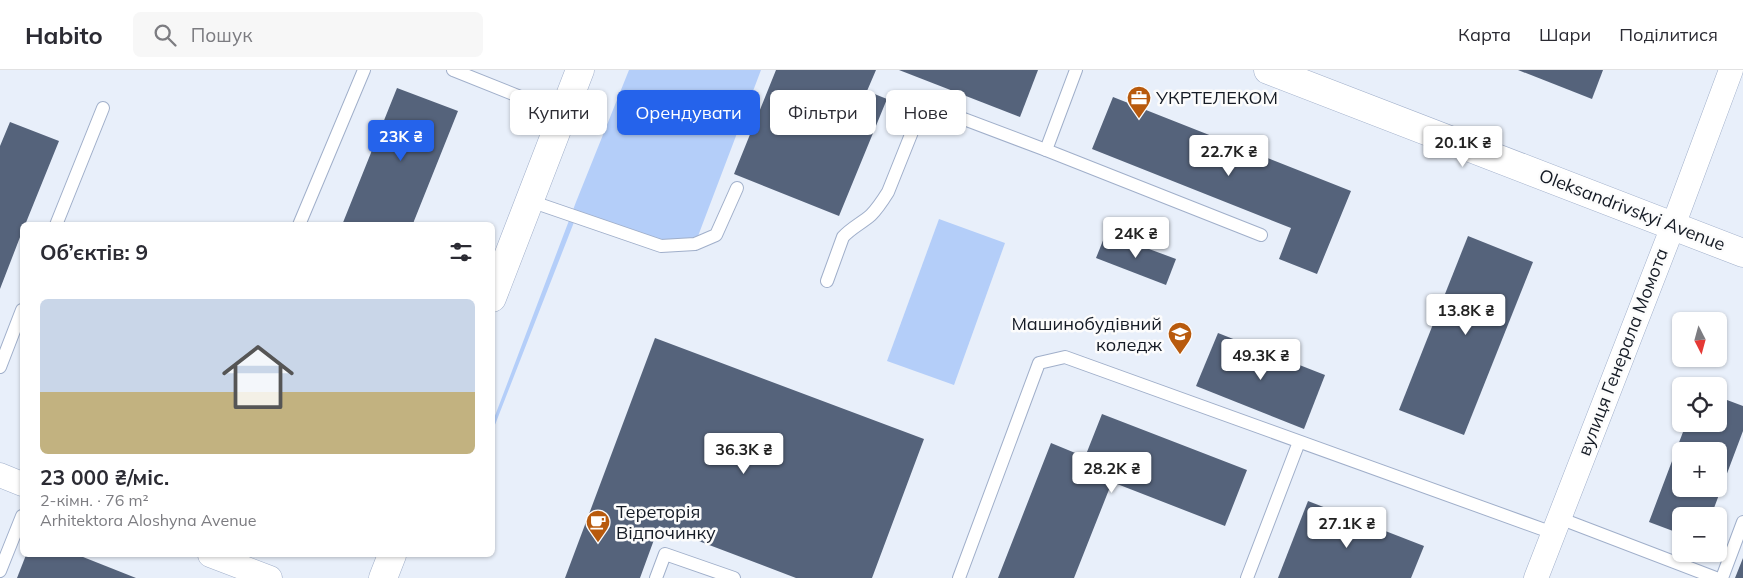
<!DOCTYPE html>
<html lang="uk">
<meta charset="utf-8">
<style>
body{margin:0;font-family:Mulish,sans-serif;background:#f7f7f7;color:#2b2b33;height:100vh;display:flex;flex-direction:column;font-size:19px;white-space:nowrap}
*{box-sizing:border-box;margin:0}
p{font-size:16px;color:#7c7c81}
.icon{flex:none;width:28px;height:28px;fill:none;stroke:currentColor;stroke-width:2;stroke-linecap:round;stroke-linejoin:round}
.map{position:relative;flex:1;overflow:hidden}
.panel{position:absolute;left:20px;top:152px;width:475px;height:335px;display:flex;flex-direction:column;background:#fff;border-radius:8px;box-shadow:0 1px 4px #0004}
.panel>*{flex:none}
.hud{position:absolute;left:510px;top:20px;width:475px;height:45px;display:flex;gap:10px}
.needle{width:32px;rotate:174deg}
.fabs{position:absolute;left:1672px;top:242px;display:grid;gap:10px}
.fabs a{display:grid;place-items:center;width:55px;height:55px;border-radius:8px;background:#fff;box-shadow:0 1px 4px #0004;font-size:25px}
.price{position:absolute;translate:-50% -42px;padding:0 11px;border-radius:5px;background:#fff;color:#222;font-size:16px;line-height:32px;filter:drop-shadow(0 1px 2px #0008)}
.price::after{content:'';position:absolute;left:50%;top:30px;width:15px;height:11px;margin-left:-8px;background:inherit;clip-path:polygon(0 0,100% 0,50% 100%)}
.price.active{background:#2563eb;color:#fff}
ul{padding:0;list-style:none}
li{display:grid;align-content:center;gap:10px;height:265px;padding:0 20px}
li span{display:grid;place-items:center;height:155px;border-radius:8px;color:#555}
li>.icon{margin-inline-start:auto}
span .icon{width:90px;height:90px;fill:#fffc;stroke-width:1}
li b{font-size:21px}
h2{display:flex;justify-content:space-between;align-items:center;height:60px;padding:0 20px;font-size:21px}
.chip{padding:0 18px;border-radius:8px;background:#fff;box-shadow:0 1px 4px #0004;font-size:18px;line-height:45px}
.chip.active{background:#2563eb;color:#fff}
header{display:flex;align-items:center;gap:30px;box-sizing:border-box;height:70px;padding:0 25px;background:#fff;border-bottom:1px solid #e1e1e2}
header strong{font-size:24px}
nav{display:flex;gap:28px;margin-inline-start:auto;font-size:18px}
.search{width:350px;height:45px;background:#f7f7f7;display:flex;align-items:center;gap:12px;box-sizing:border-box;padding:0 18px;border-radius:8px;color:#7c7c81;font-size:19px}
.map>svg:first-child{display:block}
.green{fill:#b4cef9}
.building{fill:#55637b;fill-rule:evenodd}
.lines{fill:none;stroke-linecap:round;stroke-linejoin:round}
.lane-casing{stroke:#a0afca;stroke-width:14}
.street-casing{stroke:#a0afca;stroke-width:25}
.secondary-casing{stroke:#a0afca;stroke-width:29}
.lane{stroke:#fff;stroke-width:12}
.street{stroke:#fff;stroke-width:24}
.secondary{stroke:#fff;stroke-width:28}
.labels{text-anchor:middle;stroke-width:5;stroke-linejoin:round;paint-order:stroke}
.poi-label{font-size:18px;fill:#151b25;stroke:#fcfcfc;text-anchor:start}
.street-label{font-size:18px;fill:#151b25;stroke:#fcfcfc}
</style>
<header>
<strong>Habito</strong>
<div class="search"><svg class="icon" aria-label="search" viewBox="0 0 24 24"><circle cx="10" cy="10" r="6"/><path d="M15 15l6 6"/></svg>Пошук</div>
<nav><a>Карта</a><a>Шари</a><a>Поділитися</a></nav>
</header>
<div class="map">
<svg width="1743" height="508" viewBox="0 0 1743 508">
<rect width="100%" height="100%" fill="#e8effa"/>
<g class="green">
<path d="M629 0H761L695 174 661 176 576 147 493 360V351L576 132Z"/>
<path d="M939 149 1005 173 954 315 887 291Z"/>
</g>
<g class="building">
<path d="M776 0H876L867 21 887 29 839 146 734 104Z"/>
<path d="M899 0H1038L1020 47Z"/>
<path d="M1518 0H1603L1592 29Z"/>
<path d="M397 18 458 41 414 151 413 155H342Z"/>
<path d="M1113 27 1351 121 1317 204 1279 189 1291 158 1092 79Z"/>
<path d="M10 52 59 71 25 155H22V162L0 219V76Z"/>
<path d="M1106 163 1176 189 1166 215 1096 188Z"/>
<path d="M1468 166 1533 192 1464 365 1399 340Z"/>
<path d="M1218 263 1325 305 1304 359 1196 316Z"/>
<path d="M655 268 924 369 872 508H796L659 456 640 508H565Z"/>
<path d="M1719 327 1743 336V361L1711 446H1681V464L1649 452 1686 354H1719ZM1681 381H1719V419H1681Z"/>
<path d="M1102 344 1247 400 1225 456 1112 412 1074 508H998L1051 373 1085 387Z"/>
<path d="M1308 431 1424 476 1411 508H1278Z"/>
<path d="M26 485H78L136 508H17Z"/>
<path d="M1743 488V508H1735Z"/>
</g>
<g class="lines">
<defs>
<g id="lane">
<path d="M453 0 563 44"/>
<path d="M1076 0 1046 80 1261 165"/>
<path d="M530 131 661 176 695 174 716 165 737 118"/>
<path d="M56 155 103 38"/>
<path d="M299 155 364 0"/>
<path d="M827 211 843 167C851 158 862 153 871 145 878 138 883 130 888 122L918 47C925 39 930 38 940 40L1046 80"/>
<path d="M0 297 22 240"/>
<path d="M1559 448 1716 508"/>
<path d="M0 501 22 446"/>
<path d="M656 508 665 484 734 508"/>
<path d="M959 508 1039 293 1065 287 1553 463"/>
<path d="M1247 508 1299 372"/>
<path d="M1722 508 1743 452"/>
</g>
<g id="street">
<path d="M0 405 22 414"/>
<path d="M210 485 270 508"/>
<path d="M1536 508 1673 156 1731 0"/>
</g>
<g id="secondary">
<path d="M1268 0 1743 183"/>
<path d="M492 228 580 0"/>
<path d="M383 508 392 485"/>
</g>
</defs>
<use href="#lane" class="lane-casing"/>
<use href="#street" class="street-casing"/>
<use href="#secondary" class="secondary-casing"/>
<use href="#lane" class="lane"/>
<use href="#street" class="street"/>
<use href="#secondary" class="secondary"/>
</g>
<defs>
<symbol id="office-pin" viewBox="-11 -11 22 30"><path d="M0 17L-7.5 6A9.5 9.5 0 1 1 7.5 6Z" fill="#b85a0d" stroke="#fcfcfc"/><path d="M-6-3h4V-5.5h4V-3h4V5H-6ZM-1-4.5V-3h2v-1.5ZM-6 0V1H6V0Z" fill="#fff"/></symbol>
<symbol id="university-pin" viewBox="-11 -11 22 30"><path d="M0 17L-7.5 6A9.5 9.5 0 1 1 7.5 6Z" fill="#b85a0d" stroke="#fcfcfc"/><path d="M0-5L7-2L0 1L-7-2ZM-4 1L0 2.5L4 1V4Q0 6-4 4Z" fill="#fff"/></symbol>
<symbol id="cafe-pin" viewBox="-11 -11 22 30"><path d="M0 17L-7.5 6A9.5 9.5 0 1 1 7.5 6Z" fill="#b85a0d" stroke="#fcfcfc"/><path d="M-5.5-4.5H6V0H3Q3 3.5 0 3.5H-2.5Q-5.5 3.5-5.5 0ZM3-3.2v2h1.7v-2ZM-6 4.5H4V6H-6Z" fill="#fff"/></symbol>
</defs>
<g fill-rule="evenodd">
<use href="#office-pin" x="1125" y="14" width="28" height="38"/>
<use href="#university-pin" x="1166" y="250" width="28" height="38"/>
<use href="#cafe-pin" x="584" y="438" width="28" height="38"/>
</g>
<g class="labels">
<g class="poi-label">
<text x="1156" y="34">УКРТЕЛЕКОМ</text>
<text x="1162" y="260" text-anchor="end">Машинобудівний<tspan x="1162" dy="21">коледж</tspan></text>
<text x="616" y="448">Тереторія<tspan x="616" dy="21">Відпочинку</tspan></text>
</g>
<g class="street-label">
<text transform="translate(1632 140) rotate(21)" y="6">Oleksandrivskyi Avenue</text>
<text transform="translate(1623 282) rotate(-69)" y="6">вулиця Генерала Момота</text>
</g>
</g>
</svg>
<div class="fabs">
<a><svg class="needle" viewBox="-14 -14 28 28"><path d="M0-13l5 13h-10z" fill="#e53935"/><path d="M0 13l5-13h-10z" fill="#7c7c81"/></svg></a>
<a><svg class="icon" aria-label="locate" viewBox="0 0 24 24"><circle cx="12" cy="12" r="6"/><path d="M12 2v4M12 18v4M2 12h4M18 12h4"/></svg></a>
<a>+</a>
<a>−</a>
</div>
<b class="price active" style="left:401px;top:92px">23K ₴</b>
<b class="price" style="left:1463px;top:98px">20.1K ₴</b>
<b class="price" style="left:1229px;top:107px">22.7K ₴</b>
<b class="price" style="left:1136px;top:189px">24K ₴</b>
<b class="price" style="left:1466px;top:266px">13.8K ₴</b>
<b class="price" style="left:1261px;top:311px">49.3K ₴</b>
<b class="price" style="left:744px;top:405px">36.3K ₴</b>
<b class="price" style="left:1112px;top:424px">28.2K ₴</b>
<b class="price" style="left:1347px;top:479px">27.1K ₴</b>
<div class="hud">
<a class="chip">Купити</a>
<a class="chip active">Орендувати</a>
<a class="chip">Фільтри</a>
<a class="chip">Нове</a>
</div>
<section class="panel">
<h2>Об’єктів: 9<svg class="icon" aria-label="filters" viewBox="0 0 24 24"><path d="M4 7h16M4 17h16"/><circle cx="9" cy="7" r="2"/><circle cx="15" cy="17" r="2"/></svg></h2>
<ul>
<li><span style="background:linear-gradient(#c9d6e8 60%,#c2b280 0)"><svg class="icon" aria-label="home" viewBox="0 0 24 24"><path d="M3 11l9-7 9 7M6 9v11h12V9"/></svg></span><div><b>23 000 ₴/міс.</b><p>2-кімн. · 76 m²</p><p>Arhitektora Aloshyna Avenue</p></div></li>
</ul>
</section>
</div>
